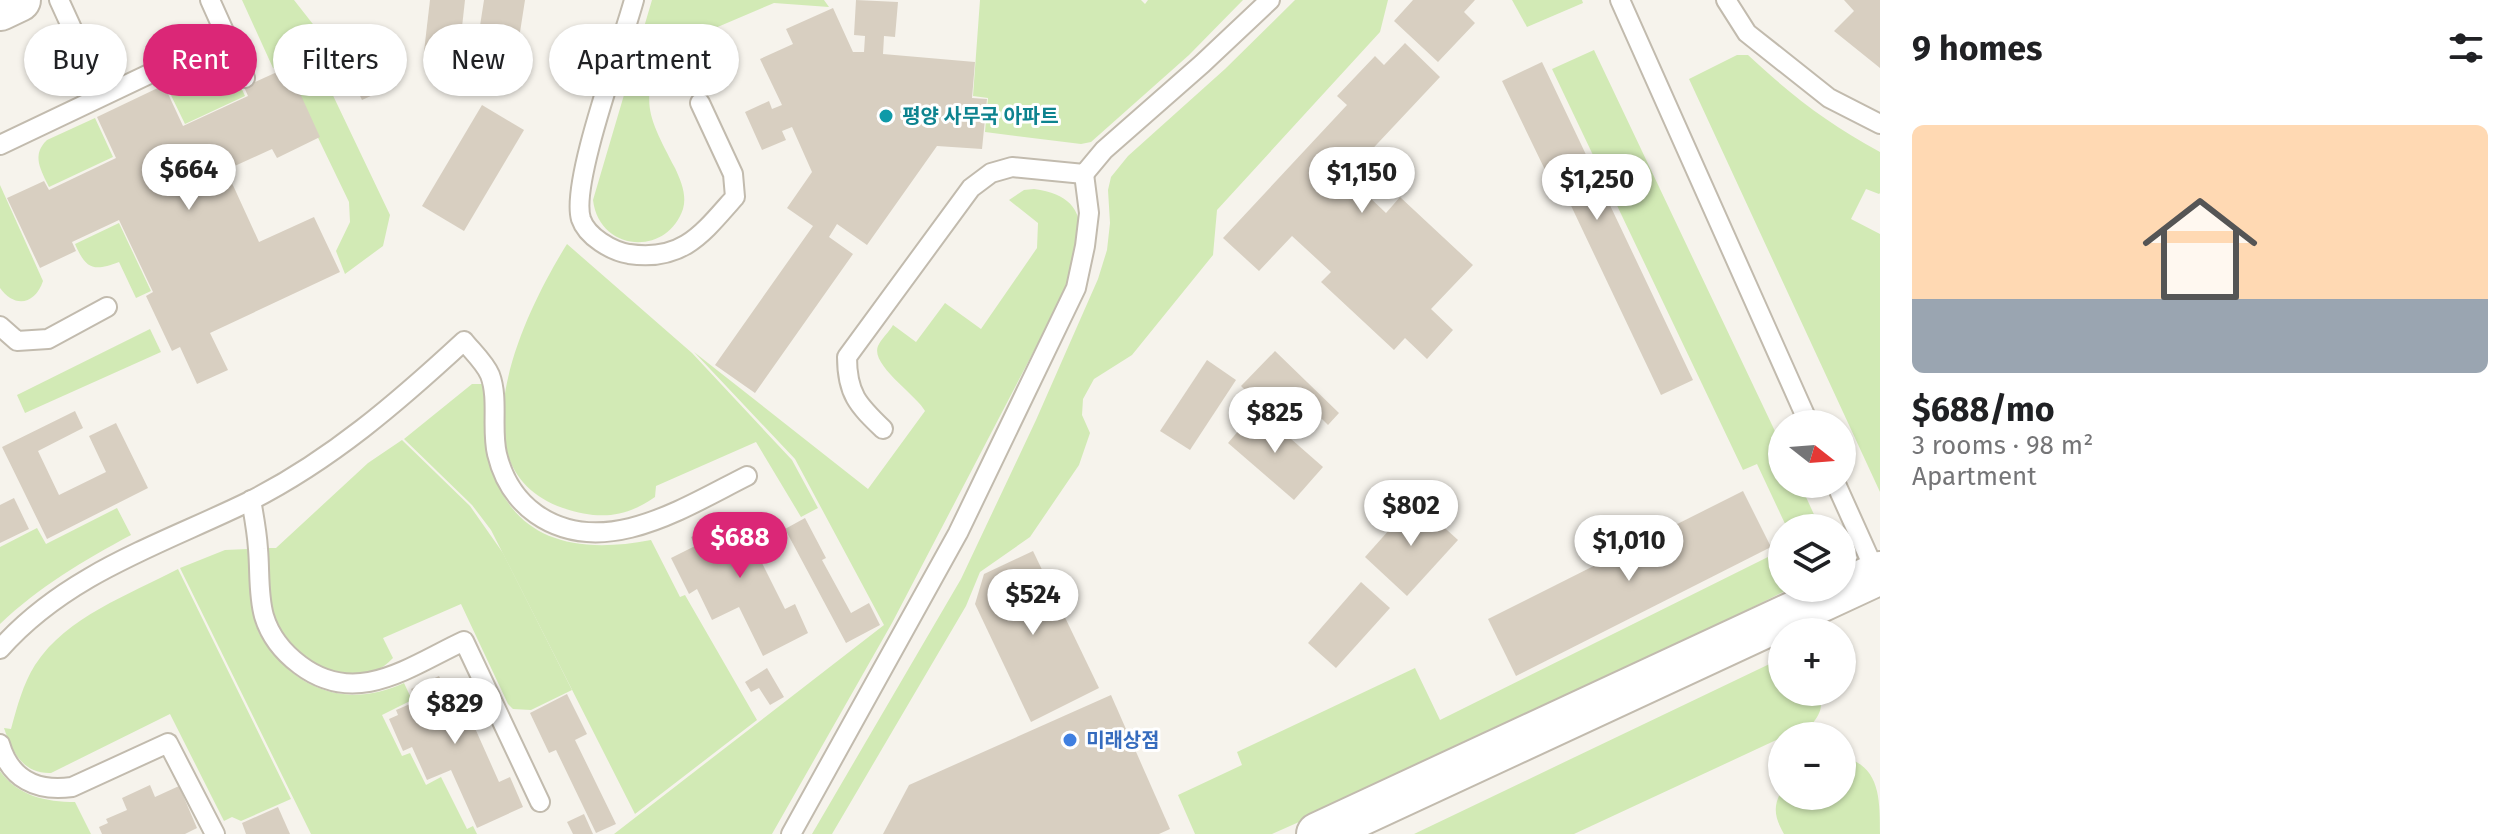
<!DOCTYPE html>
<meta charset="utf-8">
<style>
body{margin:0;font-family:"Fira Sans","Noto Sans KR",sans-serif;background:#f2f2f2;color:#202124;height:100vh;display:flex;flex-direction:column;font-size:30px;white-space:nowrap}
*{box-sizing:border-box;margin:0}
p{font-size:26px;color:#757577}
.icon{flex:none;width:44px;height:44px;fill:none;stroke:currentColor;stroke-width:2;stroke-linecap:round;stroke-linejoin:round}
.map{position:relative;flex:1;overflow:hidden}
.side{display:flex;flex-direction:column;background:#fff;width:640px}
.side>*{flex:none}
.guide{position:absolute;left:24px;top:24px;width:760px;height:72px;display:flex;gap:16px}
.needle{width:52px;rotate:107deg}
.tools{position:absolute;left:1768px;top:410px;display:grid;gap:16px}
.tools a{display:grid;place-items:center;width:88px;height:88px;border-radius:50%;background:#fff;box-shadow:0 2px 6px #0004;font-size:40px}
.price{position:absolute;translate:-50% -68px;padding:0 18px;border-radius:28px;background:#fff;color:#222;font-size:26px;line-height:52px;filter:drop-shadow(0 2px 4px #0008)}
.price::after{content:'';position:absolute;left:50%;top:48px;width:24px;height:18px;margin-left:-12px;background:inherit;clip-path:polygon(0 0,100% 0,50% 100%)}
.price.active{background:#db2777;color:#fff}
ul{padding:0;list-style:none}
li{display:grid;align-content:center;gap:16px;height:424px;padding:0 32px}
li+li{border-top:2px solid #e0e0e0}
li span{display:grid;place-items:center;height:248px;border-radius:12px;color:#555}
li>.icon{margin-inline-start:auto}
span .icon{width:144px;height:144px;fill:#fffc;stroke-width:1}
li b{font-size:34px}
h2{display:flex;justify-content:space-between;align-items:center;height:96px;padding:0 32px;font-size:34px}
.chip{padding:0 28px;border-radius:36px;background:#fff;box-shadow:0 2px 6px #0004;font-size:28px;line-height:72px}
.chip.active{background:#db2777;color:#fff}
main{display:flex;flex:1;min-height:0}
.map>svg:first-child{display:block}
.green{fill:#d2eab5}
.building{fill:#d8cfc1}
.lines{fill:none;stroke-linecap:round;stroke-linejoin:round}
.service-casing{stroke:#c2bbae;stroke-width:22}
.tertiary-casing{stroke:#c2bbae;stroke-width:46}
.service{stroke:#fff;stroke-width:18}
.tertiary{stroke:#fff;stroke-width:42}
.culture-dot{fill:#0f9aa8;stroke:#fff;stroke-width:3}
.shop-dot{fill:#3f7fe0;stroke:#fff;stroke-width:3}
.labels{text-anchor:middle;stroke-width:6;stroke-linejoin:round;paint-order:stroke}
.culture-label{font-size:20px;font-weight:bold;fill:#0d838f;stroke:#fff;text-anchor:start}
.shop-label{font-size:20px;font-weight:bold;fill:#366cbe;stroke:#fff;text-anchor:start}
</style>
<main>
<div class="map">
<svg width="1880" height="834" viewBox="0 0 1880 834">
<rect width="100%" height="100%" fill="#f6f3ec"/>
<g class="green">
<path d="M242 0H294L327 42 328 85 390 215 383 246 345 274 336 251 350 222 349 202 282 63 273 68Z"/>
<path d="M652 0H824L829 7 774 3 680 43C632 91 648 116 675 168 681 181 687 195 683 209 667 257 599 252 593 200Z"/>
<path d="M980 0H1141L1145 4 1148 0H1243L1189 55 1091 142 1081 144 985 132 988 98 973 96Z"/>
<path d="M1295 0H1388L1380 32 1217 210 1213 255 1132 355 1094 379 1083 399 1082 415 1090 433 1079 465 1030 537 980 572 966 606 832 834H812L961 579 1036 420 1098 279 1107 250 1110 223 1108 190 1111 177 1128 156 1225 69Z"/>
<path d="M1512 0H1582L1583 3 1527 27Z"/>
<path d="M1594 50 1782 446V484H1800L1817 521 1802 528H1787L1757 464 1743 470 1552 69Z"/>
<path d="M1737 55H1748C1792 96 1827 123 1880 152V193L1879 194 1866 189 1851 219 1880 234V492L1689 79Z"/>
<path d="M210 64C235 64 236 76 245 96L185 124 166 85Z"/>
<path d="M95 118 113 157 49 187C41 170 31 155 47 140Z"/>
<path d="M0 185 43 281C35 305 14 308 0 288Z"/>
<path d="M1034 189C1105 198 1077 257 1060 301L892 623 772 834H614L884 625 795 459 694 352 868 489 925 411C917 395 870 365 878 346 881 339 889 332 893 325L916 342 945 303 981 329 1037 248 1038 223 1009 200 1024 190Z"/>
<path d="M119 223 151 291 136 298 119 262C93 272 86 269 75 244Z"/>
<path d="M567 244 692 353 792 460 818 508 801 517 756 442 656 486 655 497C625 518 599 520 563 508 449 468 524 313 567 244Z"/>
<path d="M150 329 161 352 25 413 17 395Z"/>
<path d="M472 384H485C478 503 527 564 651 540L680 597 685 595 757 720 635 814 491 530 472 505 404 439Z"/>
<path d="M402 440 470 506 503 553 572 690 531 710 513 709 508 704 461 604 383 638 393 658C353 701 291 656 273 616 264 595 267 570 268 548H276L368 463Z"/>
<path d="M117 508 131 535C83 561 40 586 0 624V547L37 528 46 544Z"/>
<path d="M248 549C253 577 247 609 260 635 264 642 271 649 275 655 308 696 357 705 404 683L412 700 382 715 402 756 410 753 426 785 441 777 467 829 473 826 477 834H311L180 568 225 550Z"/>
<path d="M1782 550V588H1791L1526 721 1272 834H1195L1178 795 1242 765 1237 752 1415 668 1440 720Z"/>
<path d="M178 569 291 799 241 821 232 817 224 821 170 714 51 773C23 774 12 752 4 728L11 729C17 707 23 684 35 665 67 616 129 595 178 569Z"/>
<path d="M1782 658V692H1817C1824 705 1821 712 1813 723L1574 834H1414Z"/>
<path d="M1843 757C1880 766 1880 798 1880 834H1784C1775 818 1772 807 1782 790V796H1842Z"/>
<path d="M0 771C18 796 46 802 75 802L91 834H0Z"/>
</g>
<g class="building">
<path d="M430 0H465L458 63 423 60Z"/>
<path d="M484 0H525L513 77 473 71Z"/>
<path d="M856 0 898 2 895 37 884 36 883 54 975 62 972 98 987 99 982 149 937 146 867 245 837 224 829 237 853 254 755 393 715 365 813 226 787 208 812 172 792 127 782 131 786 140 762 150 745 112 769 101 772 109 782 105 760 59 793 44 786 29 833 8 853 52H864L865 36 854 35Z"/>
<path d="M1413 0H1475L1464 12 1475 23 1438 62 1394 21Z"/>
<path d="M1844 0H1880V68L1834 31 1854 11Z"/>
<path d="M1405 43 1440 77 1347 176 1386 213 1400 197 1473 265 1431 309 1453 330 1427 359 1405 338 1394 350 1321 282 1331 272 1292 236 1259 271 1223 238 1347 105 1337 96 1375 56 1384 65Z"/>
<path d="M368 50 386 89 362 100 344 62Z"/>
<path d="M1542 62 1693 380 1661 395 1555 172 1548 176 1502 81Z"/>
<path d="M288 67 320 137 277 158 272 149 226 170 259 242 314 217 340 272 210 333 228 370 197 384 180 347 172 351 146 296 153 292 119 220 72 242 76 251 40 268 7 198 44 181 49 190 116 158 97 117 164 85 183 126 248 96 244 87Z"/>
<path d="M482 105 524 130 464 231 422 206Z"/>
<path d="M1275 351 1339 413 1328 425 1308 405 1297 415 1269 388 1257 402 1241 386Z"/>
<path d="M1207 360 1236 380 1190 450 1160 431Z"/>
<path d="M1257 409 1323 467 1294 500 1228 443Z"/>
<path d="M75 411 83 428 38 451 59 495 106 472 89 436 116 423 148 488 47 539 2 447Z"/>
<path d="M1743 491 1771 547 1516 676 1488 619Z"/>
<path d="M14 498 29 529 0 543V505Z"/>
<path d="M1415 501 1458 540 1407 596 1365 557Z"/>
<path d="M761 514 779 552 761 561 785 609 795 604 808 633 763 656 739 607 712 620 697 589 689 594 671 558 695 546 691 537 729 519 733 527Z"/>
<path d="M805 518 826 558 822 560 851 613 869 603 880 625 846 643 785 529Z"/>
<path d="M1033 551 1099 688 1031 722 975 604 984 574Z"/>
<path d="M1361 582 1390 608 1336 668 1308 643Z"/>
<path d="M767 668 784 697 770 705 759 688 751 692 745 682Z"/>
<path d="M439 676 445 688 468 678 487 720 474 726 499 782 510 777 523 807 477 828 451 770 427 780 412 747 403 751 389 719 398 715 396 710 417 701 411 689Z"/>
<path d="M567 694 587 734 575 740 616 824 596 833 556 750 549 753 530 713Z"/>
<path d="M1111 695 1170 829 1159 834H883L909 785Z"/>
<path d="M150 785 155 797 179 786 197 828 185 834H102L99 827 108 823 106 819 127 810 122 798Z"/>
<path d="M278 807 290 834H246L242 823Z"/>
<path d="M584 814 593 834H573L567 822Z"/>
</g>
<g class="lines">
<defs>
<g id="service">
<path d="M59 0 102 94"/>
<path d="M210 0 245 78"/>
<path d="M634 0C622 45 570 183 581 219 587 237 612 251 629 254 683 262 703 233 735 197L733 174 700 103"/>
<path d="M1620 0 1809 424"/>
<path d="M1726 0 1747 33 1829 98 1880 124"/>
<path d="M0 145 227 37"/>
<path d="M0 326 17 341 48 339 107 307"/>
<path d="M883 429C858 405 847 394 847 357L971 188 991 173 1012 167 1084 174 1104 150 1202 64 1270 0"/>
<path d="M1836 484 1877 575"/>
<path d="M251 500C254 516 257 533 258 549 260 571 258 595 264 616 270 636 284 653 300 665 357 708 410 666 464 641L540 802"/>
<path d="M0 649C67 573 162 544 250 501 331 460 398 402 464 341 472 351 485 363 490 375 499 399 491 429 497 454 503 479 515 499 536 514 603 561 685 507 747 476"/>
<path d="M0 744C10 779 37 792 72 787L168 743 215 834"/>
<path d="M791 834 958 533 1076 288 1085 246 1089 213 1084 174"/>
</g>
<g id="tertiary">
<path d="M0 9 19 0"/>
<path d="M1318 834 1880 573"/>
</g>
</defs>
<use href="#service" class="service-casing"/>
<use href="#tertiary" class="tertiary-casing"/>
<use href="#service" class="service"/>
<use href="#tertiary" class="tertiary"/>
</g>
<circle class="culture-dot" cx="886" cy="116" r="8"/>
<circle class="shop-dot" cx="1070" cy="740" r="8"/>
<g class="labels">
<g class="culture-label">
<text x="902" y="123">평양 사무국 아파트</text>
</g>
<g class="shop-label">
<text x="1086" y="747">미래상점</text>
</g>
</g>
</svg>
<div class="tools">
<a><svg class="needle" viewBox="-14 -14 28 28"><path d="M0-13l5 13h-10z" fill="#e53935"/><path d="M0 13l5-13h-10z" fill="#757577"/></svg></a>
<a><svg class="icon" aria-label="layers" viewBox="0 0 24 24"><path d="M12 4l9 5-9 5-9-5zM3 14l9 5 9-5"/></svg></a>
<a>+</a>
<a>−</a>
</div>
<b class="price" style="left:189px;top:212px">$664</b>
<b class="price" style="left:1362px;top:215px">$1,150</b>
<b class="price" style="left:1597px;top:222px">$1,250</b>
<b class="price" style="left:1275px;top:455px">$825</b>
<b class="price" style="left:1411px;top:548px">$802</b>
<b class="price active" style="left:740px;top:580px">$688</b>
<b class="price" style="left:1629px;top:583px">$1,010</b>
<b class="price" style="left:1033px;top:637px">$524</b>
<b class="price" style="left:455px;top:746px">$829</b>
<div class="guide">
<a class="chip">Buy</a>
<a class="chip active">Rent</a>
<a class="chip">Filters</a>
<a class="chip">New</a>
<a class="chip">Apartment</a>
</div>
</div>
<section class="side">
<h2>9 homes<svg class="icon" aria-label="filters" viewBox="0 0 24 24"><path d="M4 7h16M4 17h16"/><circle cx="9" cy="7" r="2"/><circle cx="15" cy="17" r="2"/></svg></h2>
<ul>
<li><span style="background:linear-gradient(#ffd9b3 70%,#9aa5b1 0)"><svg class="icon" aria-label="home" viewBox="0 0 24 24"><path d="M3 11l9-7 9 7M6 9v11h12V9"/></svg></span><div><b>$688/mo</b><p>3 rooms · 98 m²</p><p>Apartment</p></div></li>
</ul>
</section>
</main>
